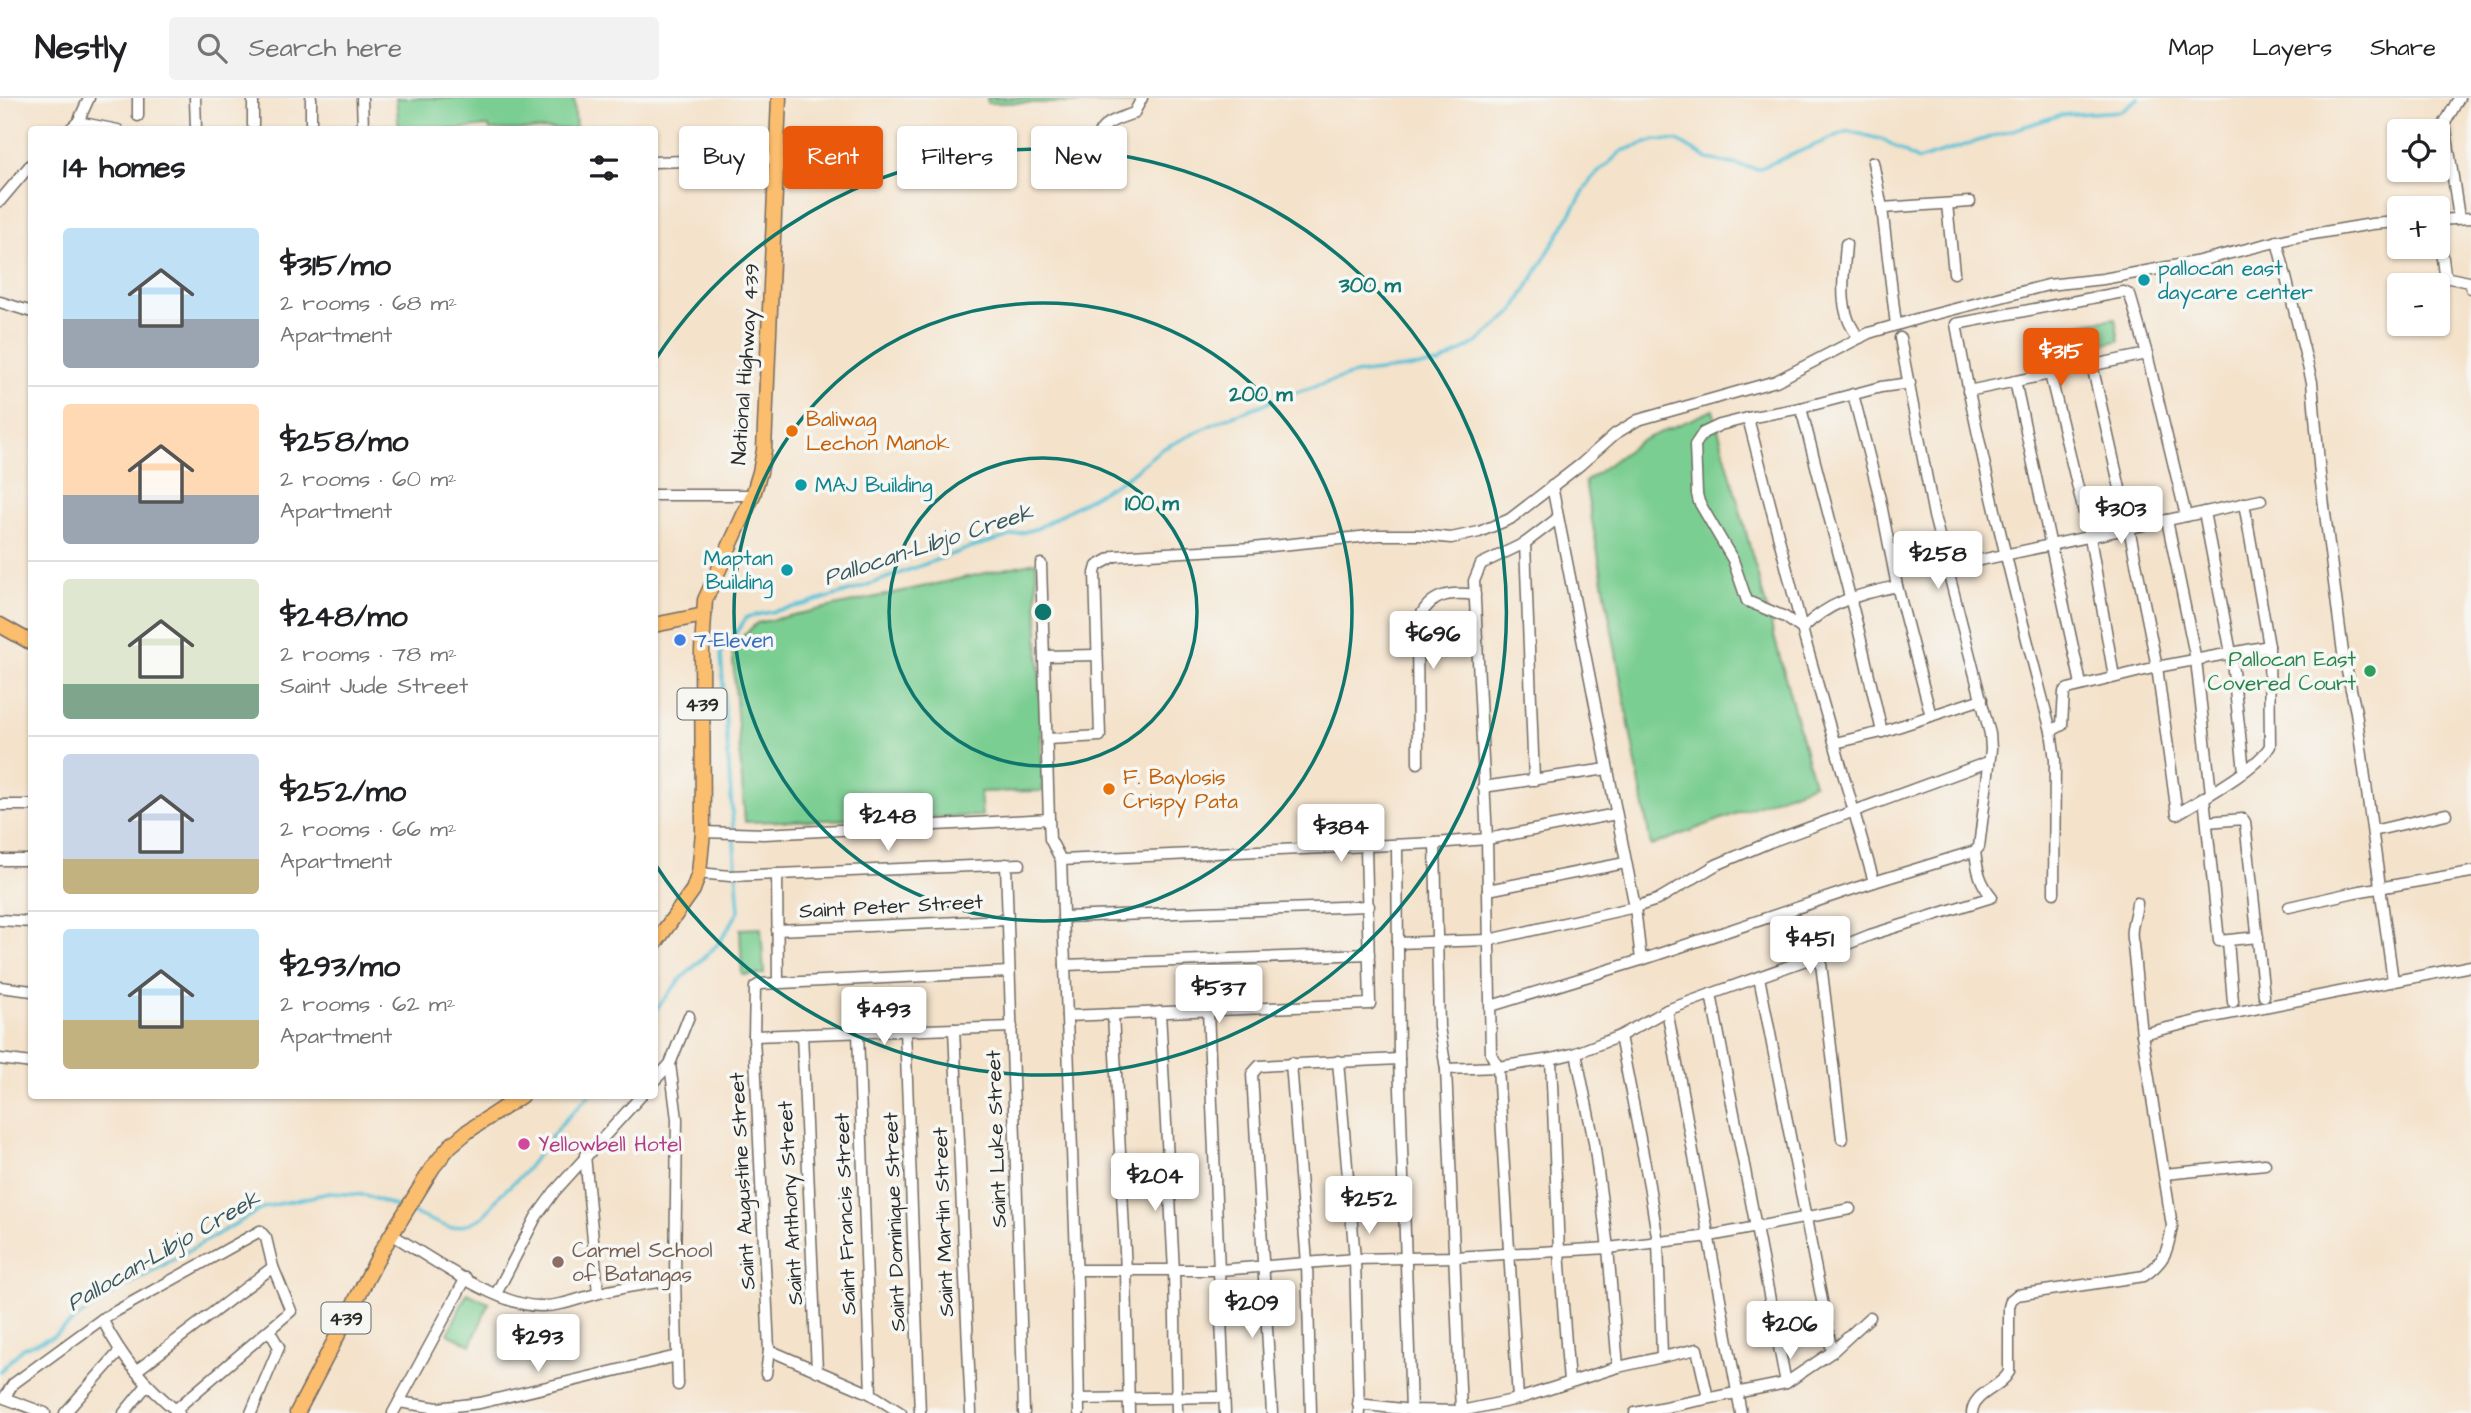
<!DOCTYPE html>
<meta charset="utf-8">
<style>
body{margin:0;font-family:"Architects Daughter",sans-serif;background:#f2f2f2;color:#202124;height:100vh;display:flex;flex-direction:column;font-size:26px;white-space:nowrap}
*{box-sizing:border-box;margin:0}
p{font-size:23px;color:#757577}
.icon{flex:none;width:38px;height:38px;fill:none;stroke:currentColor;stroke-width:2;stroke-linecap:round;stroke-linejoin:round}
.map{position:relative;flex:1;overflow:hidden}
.details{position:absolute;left:28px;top:28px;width:630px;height:973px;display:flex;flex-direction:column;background:#fff;border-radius:7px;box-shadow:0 2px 5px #0004}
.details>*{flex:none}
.top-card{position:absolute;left:679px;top:28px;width:665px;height:63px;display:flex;gap:14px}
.buttons{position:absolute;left:2387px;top:21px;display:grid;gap:14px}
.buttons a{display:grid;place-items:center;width:63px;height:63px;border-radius:7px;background:#fff;box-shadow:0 2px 5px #0004;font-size:35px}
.price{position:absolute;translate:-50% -60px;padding:0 16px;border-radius:7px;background:#fff;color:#222;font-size:23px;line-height:46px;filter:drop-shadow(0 2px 4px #0008)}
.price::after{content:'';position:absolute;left:50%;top:42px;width:21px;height:16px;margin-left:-10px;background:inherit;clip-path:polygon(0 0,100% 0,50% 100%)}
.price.current{background:#ea580c;color:#fff}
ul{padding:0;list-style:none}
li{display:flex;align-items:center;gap:21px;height:175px;padding:0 35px}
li+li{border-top:2px solid #e0e0e0}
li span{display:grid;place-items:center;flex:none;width:196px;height:140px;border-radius:7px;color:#555}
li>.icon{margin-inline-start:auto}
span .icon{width:84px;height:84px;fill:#fffc;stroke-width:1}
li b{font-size:30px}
h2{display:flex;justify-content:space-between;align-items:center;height:84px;padding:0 35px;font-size:30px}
.tag{padding:0 24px;border-radius:7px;background:#fff;box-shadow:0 2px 5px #0004;font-size:24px;line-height:63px}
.tag.current{background:#ea580c;color:#fff}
header{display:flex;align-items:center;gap:42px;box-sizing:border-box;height:98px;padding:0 35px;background:#fff;border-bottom:2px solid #e0e0e0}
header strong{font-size:33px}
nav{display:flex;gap:38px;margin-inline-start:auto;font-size:24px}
.search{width:490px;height:63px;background:#f2f2f2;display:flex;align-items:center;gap:18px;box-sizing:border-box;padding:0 24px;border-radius:7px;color:#757577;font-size:26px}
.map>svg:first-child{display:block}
.green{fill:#7ace91;stroke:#527c5e;stroke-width:2}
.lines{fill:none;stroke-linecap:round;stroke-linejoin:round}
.stream{stroke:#59c1d6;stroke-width:3.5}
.minor-casing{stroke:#716b63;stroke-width:13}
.major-casing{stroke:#716b63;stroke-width:17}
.minor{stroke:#fff;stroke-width:10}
.major{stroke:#fbbd6e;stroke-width:14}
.ring{fill:none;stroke:#0f766e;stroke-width:3.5}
.culture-dot{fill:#0f9aa8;stroke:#f6f6f2;stroke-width:2.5}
.food-dot{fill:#e8710a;stroke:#f6f6f2;stroke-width:2.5}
.shop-dot{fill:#3f7fe0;stroke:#f6f6f2;stroke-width:2.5}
.leisure-dot{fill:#2e9e5b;stroke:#f6f6f2;stroke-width:2.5}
.hotel-dot{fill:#d1479c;stroke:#f6f6f2;stroke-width:2.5}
.education-dot{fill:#8d6e63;stroke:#f6f6f2;stroke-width:2.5}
.labels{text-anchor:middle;stroke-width:7;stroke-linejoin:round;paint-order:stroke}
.shield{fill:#f6f6f2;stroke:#686867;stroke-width:2}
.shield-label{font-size:19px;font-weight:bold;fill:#2b2b2b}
.culture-label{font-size:21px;fill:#0d838f;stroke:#f6f6f2;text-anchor:start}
.street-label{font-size:21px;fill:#2b2b2b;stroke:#f6f6f2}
.food-label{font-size:21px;fill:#c56008;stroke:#f6f6f2;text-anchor:start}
.shop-label{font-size:21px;fill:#366cbe;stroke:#f6f6f2;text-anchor:start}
.leisure-label{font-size:21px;fill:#27864d;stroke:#f6f6f2;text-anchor:end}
.hotel-label{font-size:21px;fill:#b23c85;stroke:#f6f6f2;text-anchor:start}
.education-label{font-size:21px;fill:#785e54;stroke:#f6f6f2;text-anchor:start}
.water-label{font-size:23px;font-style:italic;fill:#39585e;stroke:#f6f6f2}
.centre{fill:#0f766e;stroke:#f6f6f2;stroke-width:3.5}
.ring-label{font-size:21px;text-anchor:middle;font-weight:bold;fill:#0f766e;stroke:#f6f6f2;stroke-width:7;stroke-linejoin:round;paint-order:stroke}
</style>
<header>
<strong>Nestly</strong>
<div class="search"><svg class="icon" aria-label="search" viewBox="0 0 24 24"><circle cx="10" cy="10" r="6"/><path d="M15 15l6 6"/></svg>Search here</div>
<nav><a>Map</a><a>Layers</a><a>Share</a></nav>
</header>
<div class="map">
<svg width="2471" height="1315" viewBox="0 0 2471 1315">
<rect width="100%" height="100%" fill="#f6f6f2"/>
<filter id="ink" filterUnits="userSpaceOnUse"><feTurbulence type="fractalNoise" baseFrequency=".0143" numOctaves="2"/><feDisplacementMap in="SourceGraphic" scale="14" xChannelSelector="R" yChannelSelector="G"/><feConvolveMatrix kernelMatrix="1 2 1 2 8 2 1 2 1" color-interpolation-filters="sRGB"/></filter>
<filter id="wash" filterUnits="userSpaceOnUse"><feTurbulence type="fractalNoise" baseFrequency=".00686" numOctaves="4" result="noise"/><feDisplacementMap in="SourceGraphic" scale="28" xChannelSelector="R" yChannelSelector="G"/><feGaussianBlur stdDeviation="1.57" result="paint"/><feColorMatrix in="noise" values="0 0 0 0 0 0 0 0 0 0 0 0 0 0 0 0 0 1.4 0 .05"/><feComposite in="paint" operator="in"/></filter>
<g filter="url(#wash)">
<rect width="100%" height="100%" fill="#f4e2ca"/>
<g class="green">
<path d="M396 0H574L576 31 490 32 489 28 447 32 399 31Z"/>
<path d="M987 0H1144L1136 5H987Z"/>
<path d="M2115 220 2119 243 2073 251 2069 228Z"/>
<path d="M1713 312 1814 686 1651 748 1585 384 1640 343Z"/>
<path d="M1036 464 1043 693 980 694 982 718 745 724 732 548 757 525Z"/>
<path d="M761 830 764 876 742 877 740 831Z"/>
<path d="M467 1195 489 1205 471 1247 448 1236Z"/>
</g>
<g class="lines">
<g class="stream">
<path d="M654 914 679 883 719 845 739 813 721 556 747 519 803 507 857 491 969 450 1038 430 1127 379 1160 352 1224 321 1291 296 1354 276 1439 266 1478 244 1513 214 1591 81 1622 53 1655 42 1678 43 1708 61 1758 71 1848 33 1884 42 1918 62 2060 17 2121 13 2138 0"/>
<path d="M410 1114 450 1130 466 1127 483 1119 501 1096 522 1077 563 1024 589 998"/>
<path d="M0 1273 23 1250 52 1239 99 1204 265 1109 329 1095 365 1097 403 1111"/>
</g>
</g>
</g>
<g filter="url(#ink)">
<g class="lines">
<defs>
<g id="minor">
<path d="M138 0V18"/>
<path d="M195 0 196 31"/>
<path d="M311 0V29"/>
<path d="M362 0 363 30"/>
<path d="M78 24 118 32"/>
<path d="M253 27V0"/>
<path d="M69 32 78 24 89 0"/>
<path d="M1097 42C1100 24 1119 21 1134 15L1142 0"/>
<path d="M654 64 776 60"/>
<path d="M1873 64 1882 110 1896 227"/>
<path d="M0 103 32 65"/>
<path d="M1947 106 1954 175"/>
<path d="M1882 110 1970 104"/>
<path d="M2459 120 2445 25 2459 0"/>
<path d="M2438 122 2445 176 2449 180 2469 184 2471 190"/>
<path d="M2438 122 2471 120"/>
<path d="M2277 143 2312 284 2320 377 2337 508 2343 555 2356 614 2393 883"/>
<path d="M1846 146C1844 177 1836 216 1860 240"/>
<path d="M0 204 32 214"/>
<path d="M2092 267 2129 430 2157 569 2177 716C2201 701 2256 672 2270 648L2269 548 2244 405"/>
<path d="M2050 276 2090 439 2114 579"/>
<path d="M2015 283 2081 586"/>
<path d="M1968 293 2147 256"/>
<path d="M1853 296 1880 401 1897 488 1931 618"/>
<path d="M1801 310 1859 534 1882 634"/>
<path d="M1748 320 1805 542 1874 784"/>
<path d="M1552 388 1635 809 1641 862"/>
<path d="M654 397H753"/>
<path d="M2204 414 2231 555 2244 673"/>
<path d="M2167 422 2196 562 2211 695"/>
<path d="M1525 445 1534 682"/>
<path d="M1041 466 1049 721 1050 741 1061 762 1077 1184 1079 1315"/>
<path d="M1948 469 2261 402"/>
<path d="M1897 488C1859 497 1831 502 1802 531L1785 519 1747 503 1733 462 1699 404 1697 396 1695 347 1703 335 1720 327 1748 320 1801 310 1881 289 1910 285"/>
<path d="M1045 558 1097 557"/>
<path d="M2051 633 2062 627 2064 594 2068 591 2157 569 2269 548"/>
<path d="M1048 641 1100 638 1095 475 1097 468 1115 458 1252 450 1379 437H1419L1451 440 1479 434 1510 421 1580 367 1615 336 1638 322 1776 283 1869 235 1920 220 2048 187 2103 181 2195 164 2295 139 2372 126 2399 124"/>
<path d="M1835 645 1882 634 1982 601"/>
<path d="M1418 665 1417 527C1426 498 1446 493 1475 497"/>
<path d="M1483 689 1607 671"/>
<path d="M2204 699 2219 843 2258 839"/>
<path d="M0 707H32"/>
<path d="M2207 724 2243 721 2245 724 2264 898"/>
<path d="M2373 733 2446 716"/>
<path d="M703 734 764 736 1049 721"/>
<path d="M1435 745 1439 929 1446 971 1461 1313"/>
<path d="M1397 749 1399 961 1411 1312"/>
<path d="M0 762H32"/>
<path d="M1061 762 1435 745 1487 741 1616 716"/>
<path d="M1006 766 1024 1315"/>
<path d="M699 775 730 778 1020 766"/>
<path d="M777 776 778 885"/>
<path d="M1488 792 1625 765"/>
<path d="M2054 795 2055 662 2051 633C2015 498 1981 364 1956 226L2118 195 2124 194 2130 197 2147 256 2186 418"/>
<path d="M2289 809 2355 794 2471 774"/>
<path d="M1063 819 1369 808"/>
<path d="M0 822 32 824"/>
<path d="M777 832 1006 822"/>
<path d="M2228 843 2233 904"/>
<path d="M1397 845 1489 842 1635 809 1657 802 1716 767 1770 744 1988 664"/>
<path d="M1820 857 1842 1041"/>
<path d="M1065 867 1369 856"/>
<path d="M1759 879 1832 1254"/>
<path d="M0 889 32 893"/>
<path d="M1711 896 1786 1285"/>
<path d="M1491 908 1641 862 1874 784 1975 753 1979 749 1991 651 1990 636 1934 418 1900 240"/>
<path d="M1208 912 1225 1315"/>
<path d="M1667 912 1741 1315"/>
<path d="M1160 914 1174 1173 1177 1315"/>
<path d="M1113 916 1126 1173 1129 1315"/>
<path d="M1067 918 1370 906 1366 750"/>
<path d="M954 931 971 1315"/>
<path d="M905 932 920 1315"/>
<path d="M858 934 871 1296"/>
<path d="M802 936 817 1273"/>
<path d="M2142 936 2218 918 2471 868"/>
<path d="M754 938 1012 929"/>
<path d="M1620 938 1649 1087 1658 1144 1662 1257"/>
<path d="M1576 955 1594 1044 1608 1150 1618 1269"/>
<path d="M0 961 32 965"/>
<path d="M1551 961 1559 1154 1569 1284"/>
<path d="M1338 963 1355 1161 1359 1315"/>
<path d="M1291 965 1307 1165 1311 1315"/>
<path d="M670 966 677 1021 675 1181 678 1287"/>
<path d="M1446 971 1498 969 1551 961 1576 955 1620 938 1667 912 1711 896 1820 857 1870 837 1992 799C1980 785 1977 772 1975 753"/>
<path d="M654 983 670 966 689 918"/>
<path d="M585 1057 598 1195"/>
<path d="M2165 1076 2265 1066"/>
<path d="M391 1136C428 1158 497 1208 539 1208 559 1209 577 1201 596 1196 622 1189 649 1186 675 1181"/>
<path d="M1076 1172H1220L1355 1161 1455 1159 1608 1150 1710 1138 1850 1111"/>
<path d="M496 1196 536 1119 555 1093 641 998"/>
<path d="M102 1221C123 1262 144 1286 179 1315"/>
<path d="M769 1252 871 1296 901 1315"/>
<path d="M136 1273 273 1169"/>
<path d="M766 1276 769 1252 754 938 755 889 760 886 1009 874"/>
<path d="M1078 1301 1225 1299"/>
<path d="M1518 1301 1498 969 1491 956 1487 741 1474 483 1481 466 1525 445 1558 420"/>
<path d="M399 1304 438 1310 480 1305 677 1258"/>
<path d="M1358 1306 1411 1312 1461 1313 1518 1301 1618 1269 1697 1251 1708 1300"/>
<path d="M45 1315 4 1300 13 1286 102 1221 260 1133 266 1140 273 1169 291 1213 175 1312"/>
<path d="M65 1315 119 1254"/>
<path d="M124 1315 147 1287"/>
<path d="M251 1315 279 1249 269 1232"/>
<path d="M393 1315 466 1180"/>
<path d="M1272 1315 1252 976 1259 968 1399 961"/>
<path d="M1635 1315 1786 1285 1832 1254 1870 1219"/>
<path d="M1972 1315C1973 1294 2000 1291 2009 1274V1209L2011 1202 2017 1197 2144 1178C2165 1163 2168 1153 2172 1128L2142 936 2133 847C2129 831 2135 822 2137 805"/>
</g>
<g id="major">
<path d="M0 527 32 545"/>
<path d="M654 527 704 517"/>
<path d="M654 847 693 792 699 775 703 734 702 552 705 502 753 397 760 374 764 352 779 0"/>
<path d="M297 1315 382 1152 433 1069 450 1048 468 1033 521 998"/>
</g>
</defs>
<use href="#minor" class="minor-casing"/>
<use href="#major" class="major-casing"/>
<use href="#minor" class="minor"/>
<use href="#major" class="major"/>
</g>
</g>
<g class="ring">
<circle cx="1043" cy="514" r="154"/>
<circle cx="1043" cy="514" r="309"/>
<path d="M655 262A463 463 0 1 1 655 766"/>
</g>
<g class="culture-dot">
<circle cx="2144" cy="182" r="7"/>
<circle cx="801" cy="387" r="7"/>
<circle cx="787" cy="472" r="7"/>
</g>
<g class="food-dot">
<circle cx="792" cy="333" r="7"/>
<circle cx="1109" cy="691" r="7"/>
</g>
<circle class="shop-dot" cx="680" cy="542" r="7"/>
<circle class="leisure-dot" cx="2370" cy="573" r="7"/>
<circle class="hotel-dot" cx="524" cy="1046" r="7"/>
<circle class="education-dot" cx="558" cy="1164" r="7"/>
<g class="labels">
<g class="shield">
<rect x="677.5" y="590.5" width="49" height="31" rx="5"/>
<rect x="321.5" y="1204.5" width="49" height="31" rx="5"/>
</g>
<g class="shield-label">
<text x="702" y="613">439</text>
<text x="346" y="1227">439</text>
</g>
<g class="culture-label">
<text x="2158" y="177">pallocan east<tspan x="2158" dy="24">daycare center</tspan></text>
<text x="815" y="394">MAJ Building</text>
<text x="773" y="467" text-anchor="end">Maptan<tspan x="773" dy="24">Building</tspan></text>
</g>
<g class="street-label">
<text transform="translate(745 266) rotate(-86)" y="7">National Highway 439</text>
<text transform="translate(891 808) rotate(-3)" y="7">Saint Peter Street</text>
<text transform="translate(996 1041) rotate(-92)" y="7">Saint Luke Street</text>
<text transform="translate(742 1083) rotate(-93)" y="7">Saint Augustine Street</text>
<text transform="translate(790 1105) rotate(-93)" y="7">Saint Anthony Street</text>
<text transform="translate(845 1116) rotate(-92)" y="7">Saint Francis Street</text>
<text transform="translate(894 1124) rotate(-92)" y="7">Saint Dominique Street</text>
<text transform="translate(943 1124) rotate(-92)" y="7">Saint Martin Street</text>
</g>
<g class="food-label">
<text x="806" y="328">Baliwag<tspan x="806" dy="24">Lechon Manok</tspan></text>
<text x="1123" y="686">F. Baylosis<tspan x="1123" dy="24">Crispy Pata</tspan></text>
</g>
<g class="shop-label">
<text x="694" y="549">7-Eleven</text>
</g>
<g class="leisure-label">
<text x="2356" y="568">Pallocan East<tspan x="2356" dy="24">Covered Court</tspan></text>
</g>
<g class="hotel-label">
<text x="538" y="1053">Yellowbell Hotel</text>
</g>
<g class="education-label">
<text x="572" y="1159">Carmel School<tspan x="572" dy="24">of Batangas</tspan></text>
</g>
<g class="water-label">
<text transform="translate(928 446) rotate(-18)" y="8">Pallocan-Libjo Creek</text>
<text transform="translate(163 1152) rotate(-30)" y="8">Pallocan-Libjo Creek</text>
</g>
</g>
<circle cx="1043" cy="514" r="10" class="centre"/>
<g class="ring-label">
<text x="1370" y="194">300 m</text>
<text x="1261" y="303">200 m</text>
<text x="1152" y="412">100 m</text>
</g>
</svg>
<div class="buttons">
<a><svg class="icon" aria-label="locate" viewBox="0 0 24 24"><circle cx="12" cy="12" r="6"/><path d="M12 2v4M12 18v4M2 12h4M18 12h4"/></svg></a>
<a>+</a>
<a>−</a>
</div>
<b class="price current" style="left:2061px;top:290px">$315</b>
<b class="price" style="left:2121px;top:448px">$303</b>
<b class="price" style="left:1938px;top:493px">$258</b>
<b class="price" style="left:1433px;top:573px">$696</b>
<b class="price" style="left:888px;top:755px">$248</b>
<b class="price" style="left:1341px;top:766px">$384</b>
<b class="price" style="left:1810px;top:878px">$451</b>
<b class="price" style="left:1219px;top:927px">$537</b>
<b class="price" style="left:884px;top:949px">$493</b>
<b class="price" style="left:1155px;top:1115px">$204</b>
<b class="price" style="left:1369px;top:1138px">$252</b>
<b class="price" style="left:1252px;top:1242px">$209</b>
<b class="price" style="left:1790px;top:1263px">$206</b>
<b class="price" style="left:538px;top:1276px">$293</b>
<div class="top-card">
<a class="tag">Buy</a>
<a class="tag current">Rent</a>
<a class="tag">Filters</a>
<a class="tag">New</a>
</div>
<section class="details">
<h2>14 homes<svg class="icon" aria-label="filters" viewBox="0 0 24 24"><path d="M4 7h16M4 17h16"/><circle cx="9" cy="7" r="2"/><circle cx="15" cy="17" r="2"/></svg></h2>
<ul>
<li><span style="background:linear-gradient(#bfe0f5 65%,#9aa5b1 0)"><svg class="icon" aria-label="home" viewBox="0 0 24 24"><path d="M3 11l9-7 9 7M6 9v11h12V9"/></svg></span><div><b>$315/mo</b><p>2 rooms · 68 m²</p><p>Apartment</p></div></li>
<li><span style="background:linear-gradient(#ffd9b3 65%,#9aa5b1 0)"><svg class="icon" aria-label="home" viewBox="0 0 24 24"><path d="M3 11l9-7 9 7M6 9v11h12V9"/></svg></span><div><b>$258/mo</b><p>2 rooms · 60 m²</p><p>Apartment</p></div></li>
<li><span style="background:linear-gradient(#dfe7d0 75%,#7fa58c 0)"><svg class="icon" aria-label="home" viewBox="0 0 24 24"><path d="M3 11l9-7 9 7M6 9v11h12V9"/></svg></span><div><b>$248/mo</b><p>2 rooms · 78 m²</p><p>Saint Jude Street</p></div></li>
<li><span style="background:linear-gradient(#c9d6e8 75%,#c2b280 0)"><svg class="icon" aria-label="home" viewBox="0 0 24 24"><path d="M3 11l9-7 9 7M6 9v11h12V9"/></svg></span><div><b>$252/mo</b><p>2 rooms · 66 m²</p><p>Apartment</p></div></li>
<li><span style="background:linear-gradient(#bfe0f5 65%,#c2b280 0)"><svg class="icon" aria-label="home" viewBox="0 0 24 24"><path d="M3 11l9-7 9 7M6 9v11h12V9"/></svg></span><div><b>$293/mo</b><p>2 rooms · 62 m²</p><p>Apartment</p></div></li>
</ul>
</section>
</div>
